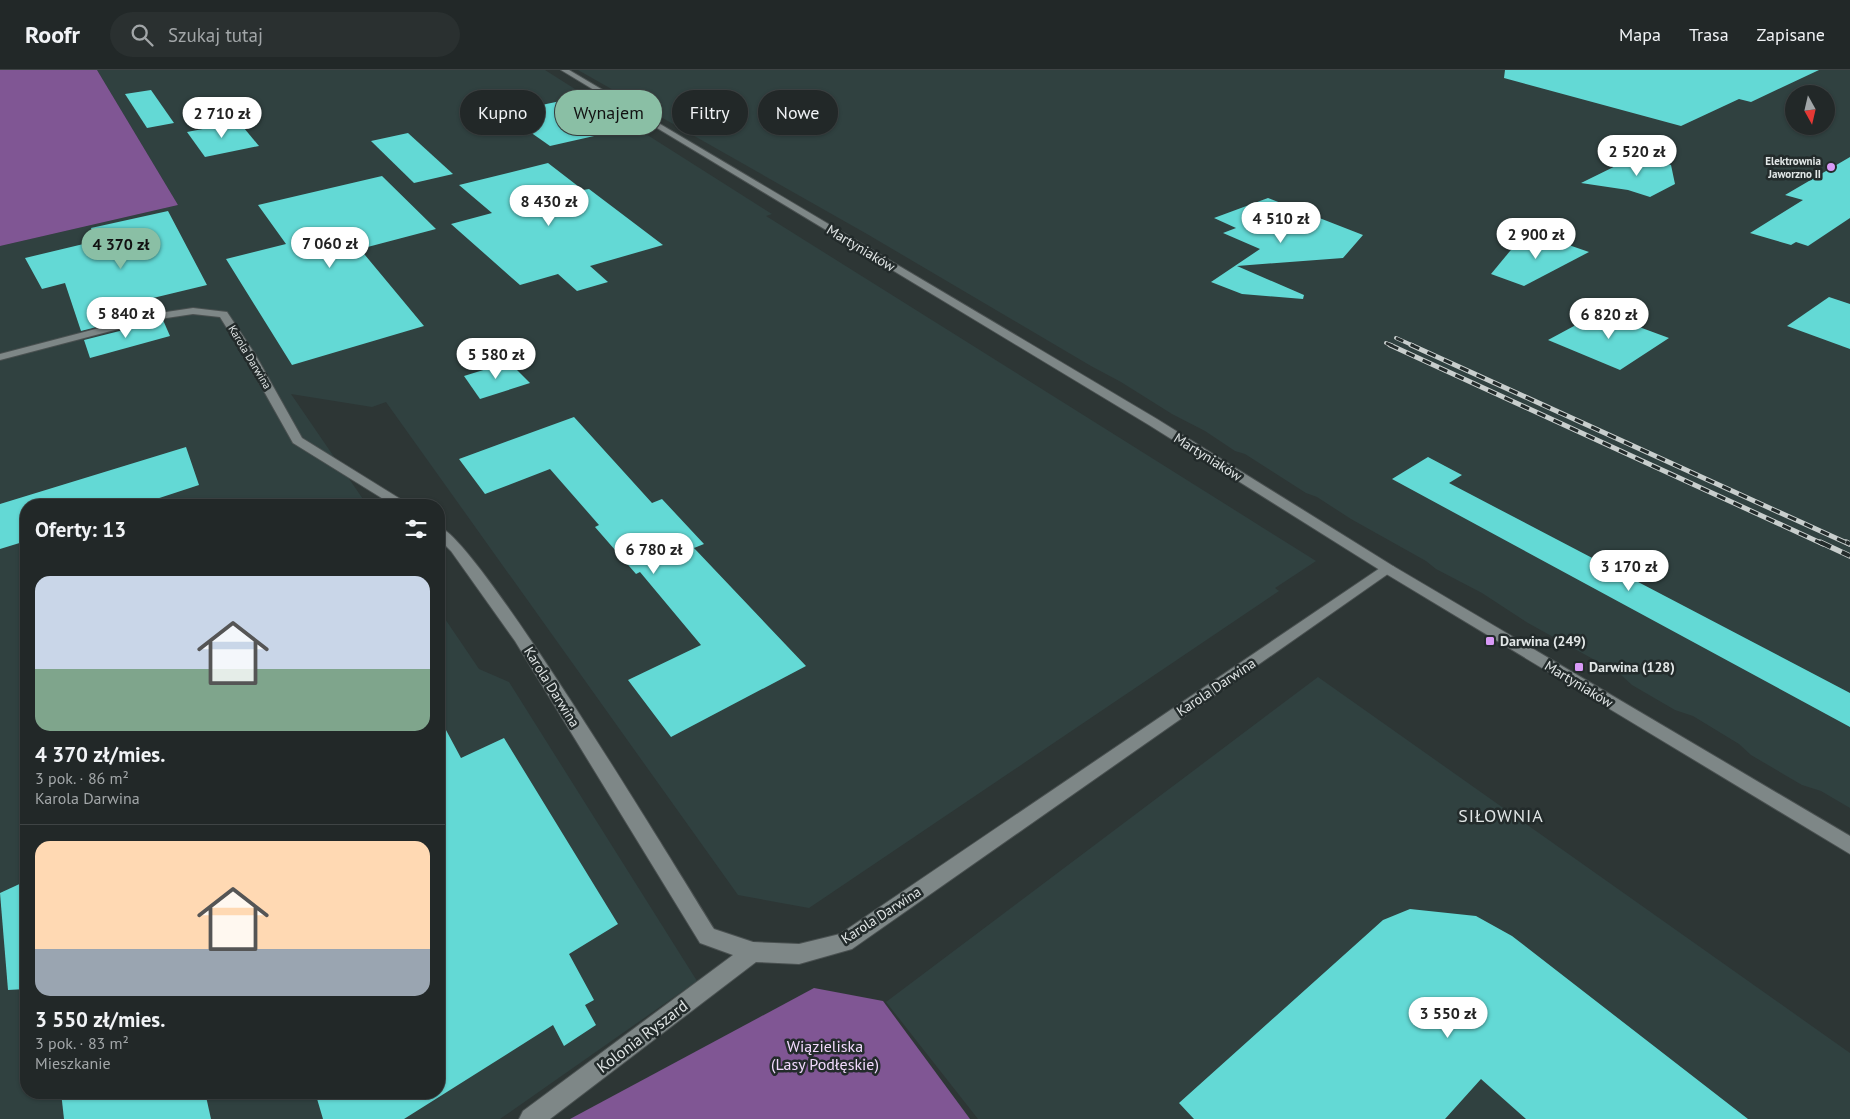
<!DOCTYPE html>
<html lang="pl">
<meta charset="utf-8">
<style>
body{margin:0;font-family:"PT Sans",sans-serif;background:#2a3030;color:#f1f3f6;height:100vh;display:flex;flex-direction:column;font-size:19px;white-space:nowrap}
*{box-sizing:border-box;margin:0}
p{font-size:16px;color:#a2a6a8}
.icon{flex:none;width:28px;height:28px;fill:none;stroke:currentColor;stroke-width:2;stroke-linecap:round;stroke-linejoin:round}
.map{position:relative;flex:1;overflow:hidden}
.side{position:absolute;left:20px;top:429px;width:425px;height:600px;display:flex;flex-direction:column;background:#222828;border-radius:20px;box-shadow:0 1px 4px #0004,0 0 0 1px #3f4445}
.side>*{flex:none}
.banner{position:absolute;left:460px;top:20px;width:475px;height:45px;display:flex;gap:10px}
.needle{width:32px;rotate:172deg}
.fabs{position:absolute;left:1785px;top:15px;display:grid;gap:10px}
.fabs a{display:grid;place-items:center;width:50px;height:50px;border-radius:50%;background:#222828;box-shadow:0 1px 4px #0004,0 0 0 1px #3f4445;font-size:25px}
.price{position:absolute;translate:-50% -42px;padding:0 11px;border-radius:18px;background:#fff;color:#222;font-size:16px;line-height:32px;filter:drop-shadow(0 1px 2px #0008)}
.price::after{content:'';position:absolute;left:50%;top:30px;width:15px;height:11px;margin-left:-8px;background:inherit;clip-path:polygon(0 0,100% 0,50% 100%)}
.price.active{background:#8abfa5;color:#111}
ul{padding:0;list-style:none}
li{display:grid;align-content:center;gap:10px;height:265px;padding:0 15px}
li+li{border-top:1px solid #3f4445}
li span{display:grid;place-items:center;height:155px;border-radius:15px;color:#555}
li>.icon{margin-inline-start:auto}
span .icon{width:90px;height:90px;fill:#fffc;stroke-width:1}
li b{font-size:21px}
h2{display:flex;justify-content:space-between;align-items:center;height:60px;padding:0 15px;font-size:21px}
.tag{padding:0 18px;border-radius:22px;background:#222828;box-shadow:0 1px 4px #0004,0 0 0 1px #3f4445;font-size:18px;line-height:45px}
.tag.active{background:#8abfa5;color:#111}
header{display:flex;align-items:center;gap:30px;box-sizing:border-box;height:70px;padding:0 25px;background:#222828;border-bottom:1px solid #3f4445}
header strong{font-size:24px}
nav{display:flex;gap:28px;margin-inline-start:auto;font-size:18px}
.search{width:350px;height:45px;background:#2a3030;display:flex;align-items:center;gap:12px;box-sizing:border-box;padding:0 18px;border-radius:28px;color:#a2a6a8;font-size:19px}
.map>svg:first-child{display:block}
.built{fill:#304140;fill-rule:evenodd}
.forest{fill:#805694}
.building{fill:#63d9d5}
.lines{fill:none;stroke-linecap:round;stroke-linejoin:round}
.street-casing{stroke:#4a5151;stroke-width:2}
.secondary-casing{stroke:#4a5151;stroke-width:2}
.street{fill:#7e8787;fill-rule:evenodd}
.secondary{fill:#7e8787;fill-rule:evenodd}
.rail-far2-casing{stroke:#c8cecd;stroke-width:4}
.rail-far1-casing{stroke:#c8cecd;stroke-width:5}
.rail-casing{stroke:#c8cecd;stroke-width:5.5}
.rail-far2{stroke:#232b2b;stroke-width:2.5;stroke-dasharray:8;stroke-linecap:butt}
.rail-far1{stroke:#232b2b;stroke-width:3;stroke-dasharray:9;stroke-linecap:butt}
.rail{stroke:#232b2b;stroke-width:4;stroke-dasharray:12;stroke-linecap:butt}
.poi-dot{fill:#d99af7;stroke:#232b2b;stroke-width:2}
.labels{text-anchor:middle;stroke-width:5;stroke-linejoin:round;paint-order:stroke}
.far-poi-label{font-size:11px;font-weight:bold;fill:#e1e6e6;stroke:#232b2b;text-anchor:end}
.far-street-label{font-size:11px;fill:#e1e6e6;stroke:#232b2b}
.street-label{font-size:14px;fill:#e1e6e6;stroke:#232b2b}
.poi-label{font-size:14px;font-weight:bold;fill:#e1e6e6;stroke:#232b2b;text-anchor:start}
.near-street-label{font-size:16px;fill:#e1e6e6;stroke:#232b2b}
.near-park-label{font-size:16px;fill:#f2dafe;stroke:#232b2b}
.near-neighbourhood-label{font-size:18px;letter-spacing:1px;fill:#e1e6e6;stroke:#232b2b}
</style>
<header>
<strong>Roofr</strong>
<div class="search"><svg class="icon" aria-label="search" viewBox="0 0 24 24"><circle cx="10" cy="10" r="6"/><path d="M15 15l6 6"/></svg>Szukaj tutaj</div>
<nav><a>Mapa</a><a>Trasa</a><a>Zapisane</a></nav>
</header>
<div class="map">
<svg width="1850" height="1049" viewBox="0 0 1850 1049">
<rect width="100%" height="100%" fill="#2d3635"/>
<g class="built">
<path d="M97 0H545L772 144 766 146 1316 491 1275 518 1279 521 809 838 738 825 386 332 372 337 291 324 367 435H26V1022H439V540L479 599 509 612 697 911 500 1049H0V176L178 135Z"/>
<path d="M578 0H1850V738L1821 721 1802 715 1751 685 1739 674 1693 646 1675 640 1632 615 1620 604 1528 553 1482 523 1436 499 1426 491 1351 449 1317 427 1306 423 1245 384 1235 381 1205 361 1172 344 1121 312 1091 296 867 164ZM1794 24H1826V56H1794Z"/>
<path d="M1318 607 1850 983V1049H978L886 932Z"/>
</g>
<g class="forest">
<path d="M0 0H97L178 135 0 176Z"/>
<path d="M814 918 883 931 970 1049H570Z"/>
</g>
<g class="building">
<path d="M1505 0H1819L1751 32 1739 29 1681 56 1504 8Z"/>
<path d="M151 20 174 53 147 58 125 24Z"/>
<path d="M575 28 625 59 550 76 503 43Z"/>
<path d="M239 52 259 76 205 87 187 62Z"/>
<path d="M408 63 453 104 414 113 371 71Z"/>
<path d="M1638 85 1671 95 1675 114 1650 127 1628 120 1581 113Z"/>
<path d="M1850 87V148L1808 176 1796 172 1791 175 1750 163 1803 130 1785 125Z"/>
<path d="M548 93 583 120 589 119 663 175 590 196 608 212 577 221 558 204 520 215 451 154 492 143 459 115Z"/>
<path d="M382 106 436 159 360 179 424 256 292 295 226 189 286 174 258 135Z"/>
<path d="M1268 128 1363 165 1343 188 1237 196 1304 225 1303 229 1242 224 1211 212 1260 179 1223 163 1236 158 1214 148Z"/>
<path d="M168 141 207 215 153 228 159 241 81 261 65 213 42 219 25 188 96 171 91 158Z"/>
<path d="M1537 164 1589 182 1524 216 1491 204 1515 175Z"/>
<path d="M1829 227 1850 234V279L1787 256Z"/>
<path d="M1600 242 1631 254 1669 268 1620 300 1548 270Z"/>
<path d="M163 250 170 266 90 288 84 270Z"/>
<path d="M509 292 530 313 480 329 464 306Z"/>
<path d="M574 347 652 433 662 429 704 474 694 478 806 596 671 667 628 610 701 575 640 502 636 504 595 457 599 455 550 399 485 424 459 389Z"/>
<path d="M186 377 199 415 138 435H26V471L0 479V434Z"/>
<path d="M1428 387 1462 405 1449 413 1850 623V657L1392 409Z"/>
<path d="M439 647 461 688 504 668 618 854 569 884 594 930 585 935 596 955 564 976 553 955 404 1049H323L315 1022H439Z"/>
<path d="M26 811V919L8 920 0 823Z"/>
<path d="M1410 839 1476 846 1512 866 1748 1049H1526L1481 1009 1445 1049H1194L1179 1033 1383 850Z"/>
<path d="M61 1022H205L211 1049H64Z"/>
</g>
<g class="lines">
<defs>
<g id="street">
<path d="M193 238 227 242 255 284 302 368 410 435H393L293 373 243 284 220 247 193 244 153 250 0 290V284L153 244Z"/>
<path d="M439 457C476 466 680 805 714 859L753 872 799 874 840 864 1383 496H1393L1395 499 852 879 799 894 756 892 550 1049H519L523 1041 733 885 700 873 515 571 451 481 439 469Z"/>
</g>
<path id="secondary" d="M561 0H569L1157 349 1393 496 1850 766V784L1383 502 1149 355Z"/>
</defs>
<use href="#street" class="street-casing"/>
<use href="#secondary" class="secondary-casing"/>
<use href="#street" class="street"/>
<use href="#secondary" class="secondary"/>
<defs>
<g id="rail-far2">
<path d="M1396 268 1414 276"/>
<path d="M1386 273 1393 276"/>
</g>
<g id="rail-far1">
<path d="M1390 275 1823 474"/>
<path d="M1411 275 1849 474"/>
</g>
<g id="rail">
<path d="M1820 472 1850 486"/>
<path d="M1846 472 1850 474"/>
</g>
</defs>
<use href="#rail-far2" class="rail-far2-casing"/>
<use href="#rail-far1" class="rail-far1-casing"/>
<use href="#rail" class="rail-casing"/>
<use href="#rail-far2" class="rail-far2"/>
<use href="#rail-far1" class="rail-far1"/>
<use href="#rail" class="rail"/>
</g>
<g class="poi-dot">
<circle cx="1831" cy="97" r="5"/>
<rect x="1485" y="566" width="10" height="10" rx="2.5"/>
<rect x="1574" y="592" width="10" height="10" rx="2.5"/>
</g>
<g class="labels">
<g class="far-poi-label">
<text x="1821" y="95">Elektrownia<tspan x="1821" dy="13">Jaworzno II</tspan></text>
</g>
<g class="far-street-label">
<text transform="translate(250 287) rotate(59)" y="4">Karola Darwina</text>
</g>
<g class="street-label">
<text transform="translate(861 178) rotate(31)" y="5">Martyniaków</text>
<text transform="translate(1208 387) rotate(32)" y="5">Martyniaków</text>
<text transform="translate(1579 614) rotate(31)" y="5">Martyniaków</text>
<text transform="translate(552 617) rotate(58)" y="5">Karola Darwina</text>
<text transform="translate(1216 617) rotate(-34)" y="5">Karola Darwina</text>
<text transform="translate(881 845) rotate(-33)" y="5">Karola Darwina</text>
</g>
<g class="poi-label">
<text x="1500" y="576">Darwina (249)</text>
<text x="1589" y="602">Darwina (128)</text>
</g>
<g class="near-street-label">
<text transform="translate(642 966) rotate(-37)" y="6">Kolonia Ryszard</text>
</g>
<g class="near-park-label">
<text x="825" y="982">Wiązieliska<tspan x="825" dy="18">(Lasy Podłęskie)</tspan></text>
</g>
<g class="near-neighbourhood-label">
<text x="1501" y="752">SIŁOWNIA</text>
</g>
</g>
</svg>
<div class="fabs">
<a><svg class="needle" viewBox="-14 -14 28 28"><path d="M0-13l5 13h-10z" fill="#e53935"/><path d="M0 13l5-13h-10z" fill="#a2a6a8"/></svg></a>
</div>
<b class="price" style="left:222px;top:69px">2 710 zł</b>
<b class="price" style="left:1637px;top:107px">2 520 zł</b>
<b class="price" style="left:549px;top:157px">8 430 zł</b>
<b class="price" style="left:1281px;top:174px">4 510 zł</b>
<b class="price" style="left:1536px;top:190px">2 900 zł</b>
<b class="price" style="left:330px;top:199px">7 060 zł</b>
<b class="price active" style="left:121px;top:200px">4 370 zł</b>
<b class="price" style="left:126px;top:269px">5 840 zł</b>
<b class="price" style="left:1609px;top:270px">6 820 zł</b>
<b class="price" style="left:496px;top:310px">5 580 zł</b>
<b class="price" style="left:654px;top:505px">6 780 zł</b>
<b class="price" style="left:1629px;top:522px">3 170 zł</b>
<b class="price" style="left:1448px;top:969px">3 550 zł</b>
<div class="banner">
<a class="tag">Kupno</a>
<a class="tag active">Wynajem</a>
<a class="tag">Filtry</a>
<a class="tag">Nowe</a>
</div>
<section class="side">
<h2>Oferty: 13<svg class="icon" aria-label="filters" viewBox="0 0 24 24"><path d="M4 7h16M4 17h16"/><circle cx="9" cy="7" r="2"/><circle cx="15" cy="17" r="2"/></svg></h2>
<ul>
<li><span style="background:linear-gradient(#c9d6e8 60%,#7fa58c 0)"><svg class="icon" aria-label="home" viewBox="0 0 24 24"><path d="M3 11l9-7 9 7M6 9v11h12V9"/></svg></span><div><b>4 370 zł/mies.</b><p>3 pok. · 86 m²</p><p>Karola Darwina</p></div></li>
<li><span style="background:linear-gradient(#ffd9b3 70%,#9aa5b1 0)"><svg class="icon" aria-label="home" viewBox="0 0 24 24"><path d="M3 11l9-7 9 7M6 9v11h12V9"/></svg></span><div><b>3 550 zł/mies.</b><p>3 pok. · 83 m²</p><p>Mieszkanie</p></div></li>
</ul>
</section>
</div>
